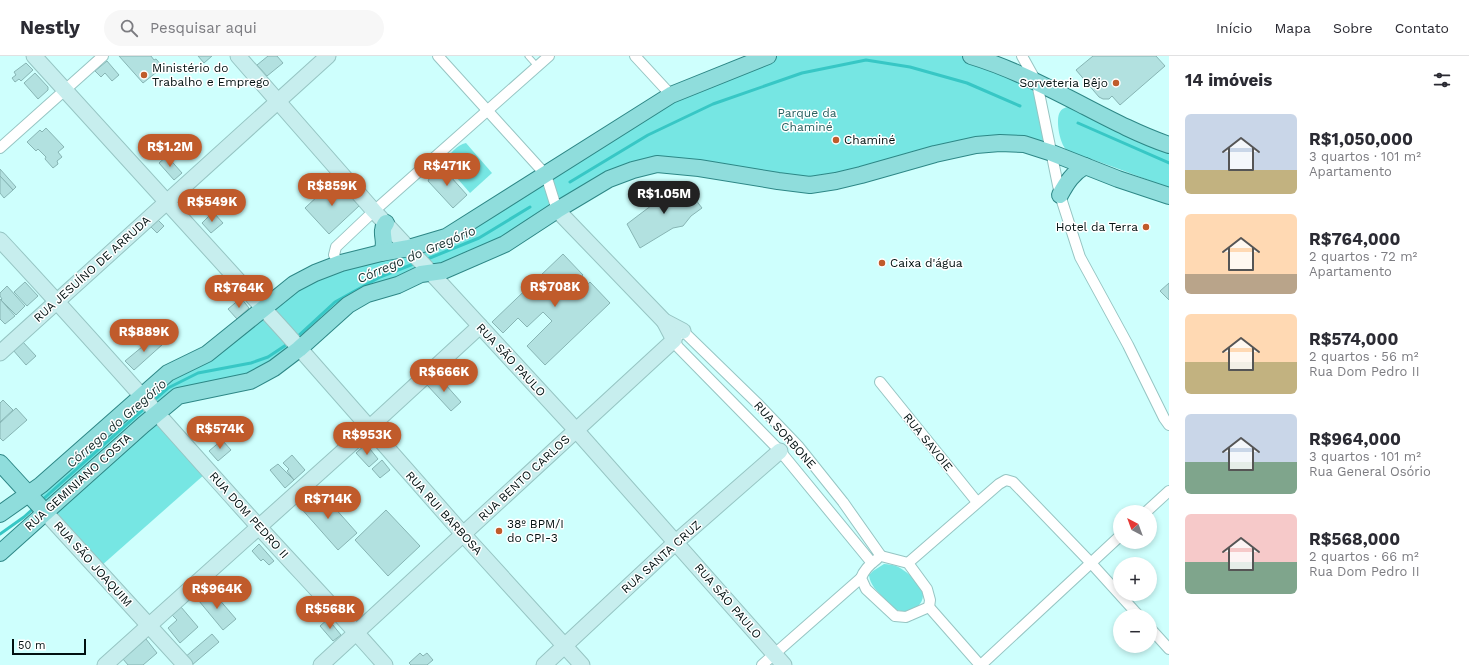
<!DOCTYPE html>
<html lang="pt">
<meta charset="utf-8">
<style>
body{margin:0;font-family:"Work Sans",sans-serif;background:#f7f7f7;color:#2b2b33;height:100vh;display:flex;flex-direction:column;font-size:15px;white-space:nowrap}
*{box-sizing:border-box;margin:0}
p{font-size:13px;color:#7c7c81}
.icon{flex:none;width:22px;height:22px;fill:none;stroke:currentColor;stroke-width:2;stroke-linecap:round;stroke-linejoin:round}
.map{position:relative;flex:1;overflow:hidden}
.panel{display:flex;flex-direction:column;background:#fff;width:300px}
.panel>*{flex:none}
.needle{width:26px;rotate:319deg}
.controls{position:absolute;left:1113px;top:449px;display:grid;gap:8px}
.controls a{display:grid;place-items:center;width:44px;height:44px;border-radius:50%;background:#fff;box-shadow:0 2px 6px #0003;font-size:20px}
.scale{position:absolute;left:12px;bottom:10px;width:74px;box-sizing:border-box;padding-left:4px;border:2px solid #011010;border-top:0;font-size:11px;line-height:14px;white-space:nowrap;color:#011010;-webkit-text-stroke:3px #fff;paint-order:stroke}
.price{position:absolute;translate:-50% -34px;padding:0 9px;border-radius:14px;background:#c05b2b;color:#fff;font-size:13px;line-height:26px;filter:drop-shadow(0 1px 2px #0008)}
.price::after{content:'';position:absolute;left:50%;top:24px;width:12px;height:9px;margin-left:-6px;background:inherit;clip-path:polygon(0 0,100% 0,50% 100%)}
.price.on{background:#222;color:#fff}
ul{padding:0;list-style:none}
li{display:flex;align-items:center;gap:12px;height:100px;padding:0 16px}
li span{display:grid;place-items:center;flex:none;width:112px;height:80px;border-radius:6px;color:#555}
li>.icon{margin-inline-start:auto}
span .icon{width:48px;height:48px;fill:#fffc;stroke-width:1}
li b{font-size:17px}
h2{display:flex;justify-content:space-between;align-items:center;height:48px;padding:0 16px;font-size:17px}
header{display:flex;align-items:center;gap:24px;box-sizing:border-box;height:56px;padding:0 20px;background:#fff;border-bottom:1px solid #e1e1e2}
header strong{font-size:19px}
nav{display:flex;gap:22px;margin-inline-start:auto;font-size:14px}
.search{width:280px;height:36px;background:#f7f7f7;display:flex;align-items:center;gap:10px;box-sizing:border-box;padding:0 14px;border-radius:22px;color:#7c7c81;font-size:15px}
main{display:flex;flex:1;min-height:0}
.map>svg:first-child{display:block}
.green{fill:#76e6e3}
.lines{fill:none;stroke-linecap:round;stroke-linejoin:round}
.stream{stroke:#37c7c5;stroke-width:3}
.building{fill:#b2e1e0;stroke:#87b5b4}
.lane-casing{stroke:#96c5c3;stroke-width:7}
.street-casing{stroke:#96c5c3;stroke-width:12}
.secondary-casing{stroke:#96c5c3;stroke-width:17}
.primary-casing{stroke:#2d8786;stroke-width:18}
.lane{stroke:#fff;stroke-width:5}
.street{stroke:#fff;stroke-width:10}
.secondary{stroke:#c7eeee;stroke-width:15}
.primary{stroke:#8fdddc;stroke-width:16}
.poi-dot{fill:#c05b2b;stroke:#fff;stroke-width:1.5}
.labels{text-anchor:middle;stroke-width:3;stroke-linejoin:round;paint-order:stroke}
.poi-label{font-size:12px;fill:#011010;stroke:#fff;text-anchor:start}
.park-label{font-size:12px;fill:#286160;stroke:#fff}
.street-label{font-size:12px;fill:#011010;stroke:#fff}
.water-label{font-size:13px;font-style:italic;fill:#1b3332;stroke:#fff}
</style>
<header>
<strong>Nestly</strong>
<div class="search"><svg class="icon" aria-label="search" viewBox="0 0 24 24"><circle cx="10" cy="10" r="6"/><path d="M15 15l6 6"/></svg>Pesquisar aqui</div>
<nav><a>Início</a><a>Mapa</a><a>Sobre</a><a>Contato</a></nav>
</header>
<main>
<div class="map">
<svg width="1169" height="609" viewBox="0 0 1169 609">
<rect width="100%" height="100%" fill="#cefffd"/>
<g class="green">
<path d="M768 0H971L1037 27 1052 97 1024 88 891 110 778 125 633 114 505 188 367 238 274 312 178 340 45 456 29 437 168 317 294 228 446 181 671 39Z"/>
<path d="M1073 50 1169 95V132C1144 122 1119 113 1094 104 1086 101 1076 100 1068 95 1060 91 1055 63 1060 56 1063 51 1068 51 1073 50Z"/>
<path d="M466 87 492 117 470 137 444 107C448 99 457 89 466 87Z"/>
<path d="M156 366 205 418 101 510 56 458V453Z"/>
<path d="M884 508C888 508 893 509 896 510 905 513 922 529 923 539 923 550 911 557 901 555 893 554 889 547 884 542 877 535 870 529 869 519L873 515Z"/>
</g>
<g class="lines">
<g class="stream">
<path d="M1078 67 1169 107"/>
<path d="M570 126 648 79 713 48 802 17 866 4 910 11 967 27 1020 50"/>
<path d="M425 204 479 182 530 151"/>
<path d="M297 281 335 246 380 221 416 207"/>
<path d="M153 345 168 332 198 317 251 307 268 301 289 287"/>
<path d="M41 445 146 351"/>
<path d="M0 478 24 461 34 452"/>
</g>
</g>
<g class="building">
<path d="M119 0H151L154 4 156 3 163 11 143 27Z"/>
<path d="M198 0H212L204 7Z"/>
<path d="M268 0H277L283 7 267 20 257 9Z"/>
<path d="M1093 0H1156L1165 10 1120 49 1112 40 1109 43H1103L1099 41 1076 14Z"/>
<path d="M107 5 119 19 112 25 105 17 101 21 95 15Z"/>
<path d="M26 7 33 14 21 25 19 23 15 26 12 22 16 19 14 16Z"/>
<path d="M35 17 48 31V34L38 43 24 27Z"/>
<path d="M46 72 64 91 58 96 62 101 57 105 58 108 53 112 45 103 46 101 38 93 36 95 27 86 40 74 42 76Z"/>
<path d="M167 100 182 117 174 124 159 107Z"/>
<path d="M442 111 467 139 453 152 428 125 431 119Z"/>
<path d="M0 113 16 131 13 134 0 120Z"/>
<path d="M0 120 13 134 4 142 0 137Z"/>
<path d="M336 123 359 150 329 178 305 152Z"/>
<path d="M682 126 702 152 691 160 683 170 673 172 640 192 627 168 656 146 663 134 674 131Z"/>
<path d="M213 156 223 167 211 177 202 167Z"/>
<path d="M156 162 164 170 157 177 149 169Z"/>
<path d="M563 198 583 219 572 229 579 236 590 226 610 247 545 309 527 290 552 265 543 256 527 271 518 262 503 277 492 266Z"/>
<path d="M25 226 38 240 27 250 14 236Z"/>
<path d="M1169 227V244L1160 235Z"/>
<path d="M7 230 25 250 16 259 1 244 2 243 0 240V237Z"/>
<path d="M241 242 249 252 237 263 228 253Z"/>
<path d="M0 243 15 260 5 268 0 263Z"/>
<path d="M154 281 163 288 134 314 125 305Z"/>
<path d="M22 285 36 300 26 309 13 294Z"/>
<path d="M437 319 461 346 451 355 427 329Z"/>
<path d="M3 344 13 354 0 366V347Z"/>
<path d="M16 352 27 364 3 385 0 382V367Z"/>
<path d="M222 384 231 394 218 405 209 395Z"/>
<path d="M366 388 378 403 369 411 356 397Z"/>
<path d="M292 399 305 414 294 424 287 415 289 413 283 407Z"/>
<path d="M382 404 390 414 380 422 372 413Z"/>
<path d="M278 408 294 424 285 432 270 414Z"/>
<path d="M318 433 357 477 338 494 299 450Z"/>
<path d="M386 454 420 490 388 520 355 484Z"/>
<path d="M259 488 274 505 269 509 263 503 261 505 252 495Z"/>
<path d="M211 534 236 563 223 574 199 545Z"/>
<path d="M181 551 198 571 180 587 168 572 177 564 172 559Z"/>
<path d="M328 563 341 579 333 585 320 570Z"/>
<path d="M212 578 219 586 192 609 184 602Z"/>
<path d="M146 583 157 597 143 609H128L123 603Z"/>
<path d="M420 597 423 600 427 597 433 604 427 609H411L409 607Z"/>
</g>
<g class="lines">
<defs>
<path id="lane" d="M528 0 537 10"/>
<g id="street">
<path d="M438 0 546 119 557 154"/>
<path d="M635 0 671 39"/>
<path d="M1022 0 1037 27 1060 139 1080 201 1128 289 1164 362 1169 369"/>
<path d="M0 92 103 0"/>
<path d="M341 207 337 204 334 199 336 191 374 155 549 0"/>
<path d="M880 326 977 446"/>
<path d="M1146 456 1169 435"/>
<path d="M881 500 908 507 927 533 930 544 929 551"/>
<path d="M877 503C870 508 864 514 861 522L866 533 895 560 906 561 929 551"/>
<path d="M872 507 780 395 678 291 674 284 683 275 757 347 799 391 843 446 881 500"/>
<path d="M908 507 999 428 1006 424 1013 426 1091 507 1139 560"/>
<path d="M929 551 980 609"/>
<path d="M1150 572 1169 593"/>
<path d="M762 609 861 522"/>
<path d="M981 609 1120 480"/>
</g>
<g id="secondary">
<path d="M34 0 286 277 463 478 582 609"/>
<path d="M238 0 374 155 576 374 784 609"/>
<path d="M557 154 664 265 683 275"/>
<path d="M0 184C88 278 172 375 259 471 301 517 344 562 385 609"/>
<path d="M0 297 328 0"/>
<path d="M45 456 185 609"/>
<path d="M105 609 369 372 480 270"/>
<path d="M321 609 674 284 664 265"/>
<path d="M544 609 676 486 780 395"/>
</g>
<g id="primary">
<path d="M971 0C1011 12 1049 32 1086 51 1113 65 1140 79 1169 89"/>
<path d="M1060 139C1067 126 1073 117 1085 110"/>
<path d="M381 197C387 189 382 182 383 174 383 171 385 169 386 167"/>
<path d="M0 407 45 456"/>
<path d="M0 458 41 429 168 317 207 298 294 228 315 217 341 207 381 197 409 192 446 181 671 39 768 0"/>
<path d="M0 497 143 369 178 340 250 325 274 312 299 293 348 249 367 238 398 229 421 218 443 215 505 188 557 154 609 123 633 114 657 108 699 112 778 125 810 129 836 125 861 119 935 98 976 89 1000 87 1024 88 1052 97 1118 123 1169 140"/>
</g>
</defs>
<use href="#lane" class="lane-casing"/>
<use href="#street" class="street-casing"/>
<use href="#secondary" class="secondary-casing"/>
<use href="#primary" class="primary-casing"/>
<use href="#lane" class="lane"/>
<use href="#street" class="street"/>
<use href="#secondary" class="secondary"/>
<use href="#primary" class="primary"/>
</g>
<g class="poi-dot">
<circle cx="144" cy="19" r="4"/>
<circle cx="1116" cy="27" r="4"/>
<circle cx="836" cy="84" r="4"/>
<circle cx="1146" cy="171" r="4"/>
<circle cx="882" cy="207" r="4"/>
<circle cx="499" cy="475" r="4"/>
</g>
<g class="labels">
<g class="poi-label">
<text x="152" y="16">Ministério do<tspan x="152" dy="14">Trabalho e Emprego</tspan></text>
<text x="1108" y="31" text-anchor="end">Sorveteria Bêjo</text>
<text x="844" y="88">Chaminé</text>
<text x="1138" y="175" text-anchor="end">Hotel da Terra</text>
<text x="890" y="211">Caixa d'água</text>
<text x="507" y="472">38º BPM/I<tspan x="507" dy="14">do CPI-3</tspan></text>
</g>
<g class="park-label">
<text x="807" y="61">Parque da<tspan x="807" dy="14">Chaminé</tspan></text>
</g>
<g class="street-label">
<text transform="translate(92 213) rotate(-42)" y="4">RUA JESUÍNO DE ARRUDA</text>
<text transform="translate(511 304) rotate(47)" y="4">RUA SÃO PAULO</text>
<text transform="translate(785 379) rotate(48)" y="4">RUA SORBONE</text>
<text transform="translate(928 386) rotate(51)" y="4">RUA SAVOIE</text>
<text transform="translate(524 422) rotate(-43)" y="4">RUA BENTO CARLOS</text>
<text transform="translate(78 426) rotate(-42)" y="4">RUA GEMINIANO COSTA</text>
<text transform="translate(444 457) rotate(48)" y="4">RUA RUI BARBOSA</text>
<text transform="translate(249 459) rotate(48)" y="4">RUA DOM PEDRO II</text>
<text transform="translate(661 501) rotate(-42)" y="4">RUA SANTA CRUZ</text>
<text transform="translate(93 508) rotate(48)" y="4">RUA SÃO JOAQUIM</text>
<text transform="translate(728 545) rotate(49)" y="4">RUA SÃO PAULO</text>
</g>
<g class="water-label">
<text transform="translate(416 198) rotate(-23)" y="5">Córrego do Gregório</text>
<text transform="translate(116 367) rotate(-41)" y="5">Córrego do Gregório</text>
</g>
</g>
</svg>
<div class="controls">
<a><svg class="needle" viewBox="-14 -14 28 28"><path d="M0-13l5 13h-10z" fill="#e53935"/><path d="M0 13l5-13h-10z" fill="#7c7c81"/></svg></a>
<a>+</a>
<a>−</a>
</div>
<div class="scale">50 m</div>
<b class="price" style="left:170px;top:112px">R$1.2M</b>
<b class="price" style="left:447px;top:131px">R$471K</b>
<b class="price" style="left:332px;top:151px">R$859K</b>
<b class="price on" style="left:664px;top:159px">R$1.05M</b>
<b class="price" style="left:212px;top:167px">R$549K</b>
<b class="price" style="left:555px;top:252px">R$708K</b>
<b class="price" style="left:239px;top:253px">R$764K</b>
<b class="price" style="left:144px;top:297px">R$889K</b>
<b class="price" style="left:444px;top:337px">R$666K</b>
<b class="price" style="left:220px;top:394px">R$574K</b>
<b class="price" style="left:367px;top:400px">R$953K</b>
<b class="price" style="left:328px;top:464px">R$714K</b>
<b class="price" style="left:217px;top:554px">R$964K</b>
<b class="price" style="left:330px;top:574px">R$568K</b>
</div>
<section class="panel">
<h2>14 imóveis<svg class="icon" aria-label="filters" viewBox="0 0 24 24"><path d="M4 7h16M4 17h16"/><circle cx="9" cy="7" r="2"/><circle cx="15" cy="17" r="2"/></svg></h2>
<ul>
<li><span style="background:linear-gradient(#c9d6e8 70%,#c2b280 0)"><svg class="icon" aria-label="home" viewBox="0 0 24 24"><path d="M3 11l9-7 9 7M6 9v11h12V9"/></svg></span><div><b>R$1,050,000</b><p>3 quartos · 101 m²</p><p>Apartamento</p></div></li>
<li><span style="background:linear-gradient(#ffd9b3 75%,#b9a48a 0)"><svg class="icon" aria-label="home" viewBox="0 0 24 24"><path d="M3 11l9-7 9 7M6 9v11h12V9"/></svg></span><div><b>R$764,000</b><p>2 quartos · 72 m²</p><p>Apartamento</p></div></li>
<li><span style="background:linear-gradient(#ffd9b3 60%,#c2b280 0)"><svg class="icon" aria-label="home" viewBox="0 0 24 24"><path d="M3 11l9-7 9 7M6 9v11h12V9"/></svg></span><div><b>R$574,000</b><p>2 quartos · 56 m²</p><p>Rua Dom Pedro II</p></div></li>
<li><span style="background:linear-gradient(#c9d6e8 60%,#7fa58c 0)"><svg class="icon" aria-label="home" viewBox="0 0 24 24"><path d="M3 11l9-7 9 7M6 9v11h12V9"/></svg></span><div><b>R$964,000</b><p>3 quartos · 101 m²</p><p>Rua General Osório</p></div></li>
<li><span style="background:linear-gradient(#f6c9c9 60%,#7fa58c 0)"><svg class="icon" aria-label="home" viewBox="0 0 24 24"><path d="M3 11l9-7 9 7M6 9v11h12V9"/></svg></span><div><b>R$568,000</b><p>2 quartos · 66 m²</p><p>Rua Dom Pedro II</p></div></li>
</ul>
</section>
</main>
